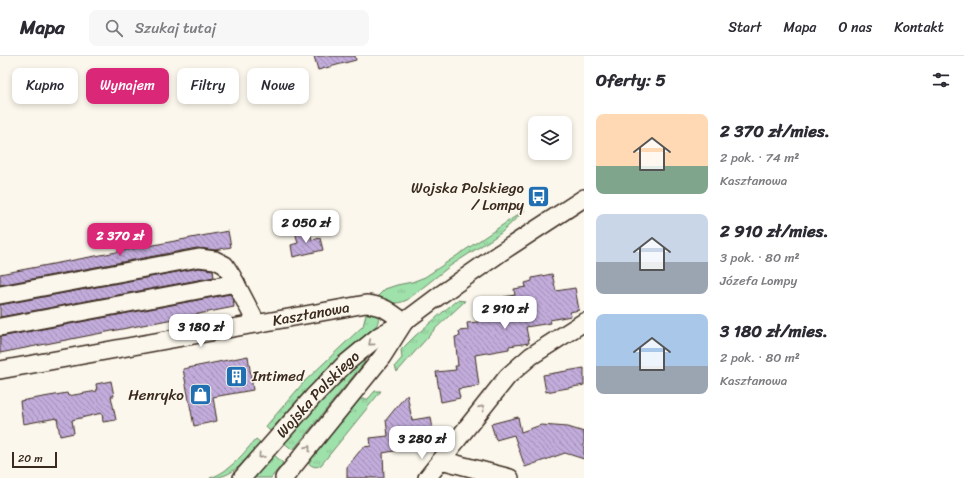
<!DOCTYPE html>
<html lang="pl">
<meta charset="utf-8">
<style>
body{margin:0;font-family:Sriracha,sans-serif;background:#f7f7f7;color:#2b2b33;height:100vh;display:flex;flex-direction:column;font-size:15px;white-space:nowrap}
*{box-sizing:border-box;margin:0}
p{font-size:13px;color:#7c7c81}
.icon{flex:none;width:22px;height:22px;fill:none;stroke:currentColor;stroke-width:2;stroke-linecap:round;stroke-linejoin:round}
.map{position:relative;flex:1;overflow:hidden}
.sheet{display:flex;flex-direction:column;background:#fff;width:380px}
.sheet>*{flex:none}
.banner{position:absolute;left:12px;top:12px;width:380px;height:36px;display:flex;gap:8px}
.buttons{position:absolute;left:528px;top:60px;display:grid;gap:8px}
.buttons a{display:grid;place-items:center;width:44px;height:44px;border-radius:8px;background:#fff;box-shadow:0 2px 6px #0003;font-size:20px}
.scale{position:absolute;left:12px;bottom:10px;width:45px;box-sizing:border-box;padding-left:4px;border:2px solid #3b2a1e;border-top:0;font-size:11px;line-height:14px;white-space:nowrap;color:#3b2a1e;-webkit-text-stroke:3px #fbf7ec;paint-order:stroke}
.price{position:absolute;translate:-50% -34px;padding:0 9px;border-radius:8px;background:#fff;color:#222;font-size:13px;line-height:26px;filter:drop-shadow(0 1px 2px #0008)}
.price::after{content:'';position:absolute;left:50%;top:24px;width:12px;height:9px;margin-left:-6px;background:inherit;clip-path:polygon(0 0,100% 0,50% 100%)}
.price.current{background:#db2777;color:#fff}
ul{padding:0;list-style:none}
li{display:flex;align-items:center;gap:12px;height:100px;padding:0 12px}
li span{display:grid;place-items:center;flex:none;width:112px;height:80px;border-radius:8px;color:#555}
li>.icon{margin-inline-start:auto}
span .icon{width:48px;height:48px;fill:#fffc;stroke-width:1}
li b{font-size:17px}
h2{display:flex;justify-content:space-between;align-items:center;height:48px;padding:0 12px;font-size:17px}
.tag{padding:0 14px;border-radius:8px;background:#fff;box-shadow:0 2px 6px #0003;font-size:14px;line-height:36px}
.tag.current{background:#db2777;color:#fff}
header{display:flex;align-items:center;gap:24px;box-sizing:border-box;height:56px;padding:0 20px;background:#fff;border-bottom:1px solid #e1e1e2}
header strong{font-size:19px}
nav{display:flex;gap:22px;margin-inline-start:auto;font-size:14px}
.search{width:280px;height:36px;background:#f7f7f7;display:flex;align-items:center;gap:10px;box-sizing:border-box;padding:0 14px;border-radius:8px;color:#7c7c81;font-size:15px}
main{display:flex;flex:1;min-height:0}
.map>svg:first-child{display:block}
.grass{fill:url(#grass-tufts);stroke:#6d8664}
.building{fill:url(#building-back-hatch);stroke:#3b2a1e}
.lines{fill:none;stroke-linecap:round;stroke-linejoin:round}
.minor-casing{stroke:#3b2a1e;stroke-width:20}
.minor{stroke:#fbf7ec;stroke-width:17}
.oneway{stroke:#9b9085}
.labels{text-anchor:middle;stroke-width:3;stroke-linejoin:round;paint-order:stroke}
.poi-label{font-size:15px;fill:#3b2a1e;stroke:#fbf7ec;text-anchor:end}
.street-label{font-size:15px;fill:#3b2a1e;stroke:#fbf7ec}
</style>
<header>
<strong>Mapa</strong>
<div class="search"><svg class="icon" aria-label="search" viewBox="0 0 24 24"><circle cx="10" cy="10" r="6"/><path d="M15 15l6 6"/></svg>Szukaj tutaj</div>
<nav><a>Start</a><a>Mapa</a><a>O nas</a><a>Kontakt</a></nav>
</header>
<main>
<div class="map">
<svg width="584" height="422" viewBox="0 0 584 422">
<defs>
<pattern id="grass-tufts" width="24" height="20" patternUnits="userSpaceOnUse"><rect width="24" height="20" fill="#9fe1ab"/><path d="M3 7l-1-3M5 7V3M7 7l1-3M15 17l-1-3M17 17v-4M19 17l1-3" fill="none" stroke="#8ac193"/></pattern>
<pattern id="building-back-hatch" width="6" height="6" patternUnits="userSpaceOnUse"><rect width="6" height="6" fill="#c2acdb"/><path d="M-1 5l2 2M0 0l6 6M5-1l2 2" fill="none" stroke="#9f8cb1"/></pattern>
</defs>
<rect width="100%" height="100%" fill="#fbf7ec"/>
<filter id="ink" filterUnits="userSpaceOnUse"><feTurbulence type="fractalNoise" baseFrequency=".025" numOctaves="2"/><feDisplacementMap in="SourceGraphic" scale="8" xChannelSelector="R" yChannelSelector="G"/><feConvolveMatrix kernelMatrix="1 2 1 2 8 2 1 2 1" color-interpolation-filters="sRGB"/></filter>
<g filter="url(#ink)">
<g class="grass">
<path d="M525 154 501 177 450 210 407 244C394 250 389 246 377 241L385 233 397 229 412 226 425 221Z"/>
<path d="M457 244 465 245 435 273 397 316 395 310 402 302 401 294 415 280Z"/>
<path d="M367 255C376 257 382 260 376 270L330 309 304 337 270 375 266 371 267 369 304 326 363 270Z"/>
<path d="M362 304 365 306 364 307 293 394 283 386 321 343 358 307Z"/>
<path d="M375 335H381L321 409C316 412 313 411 308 407L360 343H368Z"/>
<path d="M256 383 261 387C246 403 234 422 210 422 216 420 222 417 227 413 238 405 247 393 256 383Z"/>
<path d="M273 398 283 407 271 422H252Z"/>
</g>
<g class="building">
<path d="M314 0H355L356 4 318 14Z"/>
<path d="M309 172 312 184 320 182 323 194 293 201 291 189 298 187 295 175Z"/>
<path d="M228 175 231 191 215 194 197 192 0 229V218Z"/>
<path d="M199 212 213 214 214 221 0 261V249Z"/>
<path d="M552 218 556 235 575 232 579 254 570 256 571 260 550 264 551 267 526 271 529 287 509 290V293L475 299 479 330 458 333 460 342 441 346 436 316 456 314 455 310H458L455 281 460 280 459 275 468 274 467 267 478 266 477 258 487 257 486 252 505 249 504 241 515 239 514 233 526 231 525 227 532 225V222Z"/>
<path d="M230 238 233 243 234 251 0 297V281Z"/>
<path d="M248 300 253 334 213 341 217 365 194 370 183 313Z"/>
<path d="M584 312V329L546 336 543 319Z"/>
<path d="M111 325 114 340H111L116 364 103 366 102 357 72 364 74 377 60 380 57 362 23 368 20 345 67 337 68 340 97 335 96 328Z"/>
<path d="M407 338 412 364 431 361 434 380 414 382 416 391 383 397 384 422H347V411L363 391 371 390 370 382 388 380 386 364Z"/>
<path d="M518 361 521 376 541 369 568 371 584 376V403L565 397 525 411 514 379 496 384 491 368Z"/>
</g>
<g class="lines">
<defs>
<g id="minor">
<path d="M0 239 199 202 215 204 225 209 232 220 257 268"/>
<path d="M0 271 236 227"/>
<path id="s1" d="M0 314 366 248C385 250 390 256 404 266"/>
<path d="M441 404 510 422"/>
<path id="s2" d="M242 422 313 341 345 308 379 280 404 266 440 239 500 197 584 142"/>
<path d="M284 422 382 301 403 268"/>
<path d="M427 422 508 320 531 300 584 266"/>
</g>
</defs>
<use href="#minor" class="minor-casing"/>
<use href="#minor" class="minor"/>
</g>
<defs><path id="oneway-chevron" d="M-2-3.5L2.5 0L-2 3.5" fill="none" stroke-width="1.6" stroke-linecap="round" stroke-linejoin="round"/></defs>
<g class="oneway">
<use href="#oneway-chevron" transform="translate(371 287) rotate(140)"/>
<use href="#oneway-chevron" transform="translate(482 352) rotate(-51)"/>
<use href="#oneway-chevron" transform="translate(308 392) rotate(-51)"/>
<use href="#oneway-chevron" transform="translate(261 400) rotate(131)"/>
</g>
</g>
<defs>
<symbol id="bus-square" viewBox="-11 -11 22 22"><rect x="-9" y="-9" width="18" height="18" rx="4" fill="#1f6fb2" stroke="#fbf7ec"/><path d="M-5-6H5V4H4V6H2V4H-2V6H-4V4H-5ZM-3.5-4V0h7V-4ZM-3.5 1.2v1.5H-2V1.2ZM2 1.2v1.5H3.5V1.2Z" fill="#fff"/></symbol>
<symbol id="building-square" viewBox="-11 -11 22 22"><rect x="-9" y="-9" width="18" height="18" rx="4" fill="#1f6fb2" stroke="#fbf7ec"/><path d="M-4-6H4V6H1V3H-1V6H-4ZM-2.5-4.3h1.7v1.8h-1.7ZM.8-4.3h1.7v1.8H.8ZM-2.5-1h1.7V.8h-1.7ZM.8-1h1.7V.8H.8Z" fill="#fff"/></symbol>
<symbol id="shop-square" viewBox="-11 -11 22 22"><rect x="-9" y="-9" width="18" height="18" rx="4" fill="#1f6fb2" stroke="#fbf7ec"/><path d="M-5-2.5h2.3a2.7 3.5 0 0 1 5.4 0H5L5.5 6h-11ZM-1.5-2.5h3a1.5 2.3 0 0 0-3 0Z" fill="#fff"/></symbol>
</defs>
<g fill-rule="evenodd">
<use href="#bus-square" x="526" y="128" width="25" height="25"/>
<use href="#building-square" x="224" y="308" width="25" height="25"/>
<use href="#shop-square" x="188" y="326" width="25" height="25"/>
</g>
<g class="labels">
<g class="poi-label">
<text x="524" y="137">Wojska Polskiego<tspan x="524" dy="17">/ Lompy</tspan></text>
<text x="252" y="325" text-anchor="start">Intimed</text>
<text x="184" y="344">Henryko</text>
</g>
<g class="street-label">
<text dy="5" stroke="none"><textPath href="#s1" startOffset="316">Kasztanowa</textPath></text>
<text dy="5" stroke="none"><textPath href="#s2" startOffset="113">Wojska Polskiego</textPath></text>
</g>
</g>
</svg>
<div class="buttons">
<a><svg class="icon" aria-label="layers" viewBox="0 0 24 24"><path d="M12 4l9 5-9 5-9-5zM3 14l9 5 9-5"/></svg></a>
</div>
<div class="scale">20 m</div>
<b class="price" style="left:306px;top:188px">2 050 zł</b>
<b class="price current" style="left:120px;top:201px">2 370 zł</b>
<b class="price" style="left:505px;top:274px">2 910 zł</b>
<b class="price" style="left:201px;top:292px">3 180 zł</b>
<b class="price" style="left:422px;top:404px">3 280 zł</b>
<div class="banner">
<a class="tag">Kupno</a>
<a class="tag current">Wynajem</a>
<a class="tag">Filtry</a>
<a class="tag">Nowe</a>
</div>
</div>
<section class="sheet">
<h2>Oferty: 5<svg class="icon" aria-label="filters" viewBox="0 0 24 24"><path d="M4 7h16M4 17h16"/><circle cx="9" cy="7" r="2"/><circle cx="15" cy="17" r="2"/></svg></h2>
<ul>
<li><span style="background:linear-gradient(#ffd9b3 65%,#7fa58c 0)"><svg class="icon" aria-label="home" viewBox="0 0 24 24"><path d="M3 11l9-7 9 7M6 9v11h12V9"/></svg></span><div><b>2 370 zł/mies.</b><p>2 pok. · 74 m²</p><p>Kasztanowa</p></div></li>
<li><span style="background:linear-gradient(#c9d6e8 60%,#9aa5b1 0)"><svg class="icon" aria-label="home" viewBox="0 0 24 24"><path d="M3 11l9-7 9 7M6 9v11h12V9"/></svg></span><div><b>2 910 zł/mies.</b><p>3 pok. · 80 m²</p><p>Józefa Lompy</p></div></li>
<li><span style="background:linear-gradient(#a9c7e8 65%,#9aa5b1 0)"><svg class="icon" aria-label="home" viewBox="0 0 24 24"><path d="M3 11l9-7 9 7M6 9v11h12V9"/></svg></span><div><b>3 180 zł/mies.</b><p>2 pok. · 80 m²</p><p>Kasztanowa</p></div></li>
</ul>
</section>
</main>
